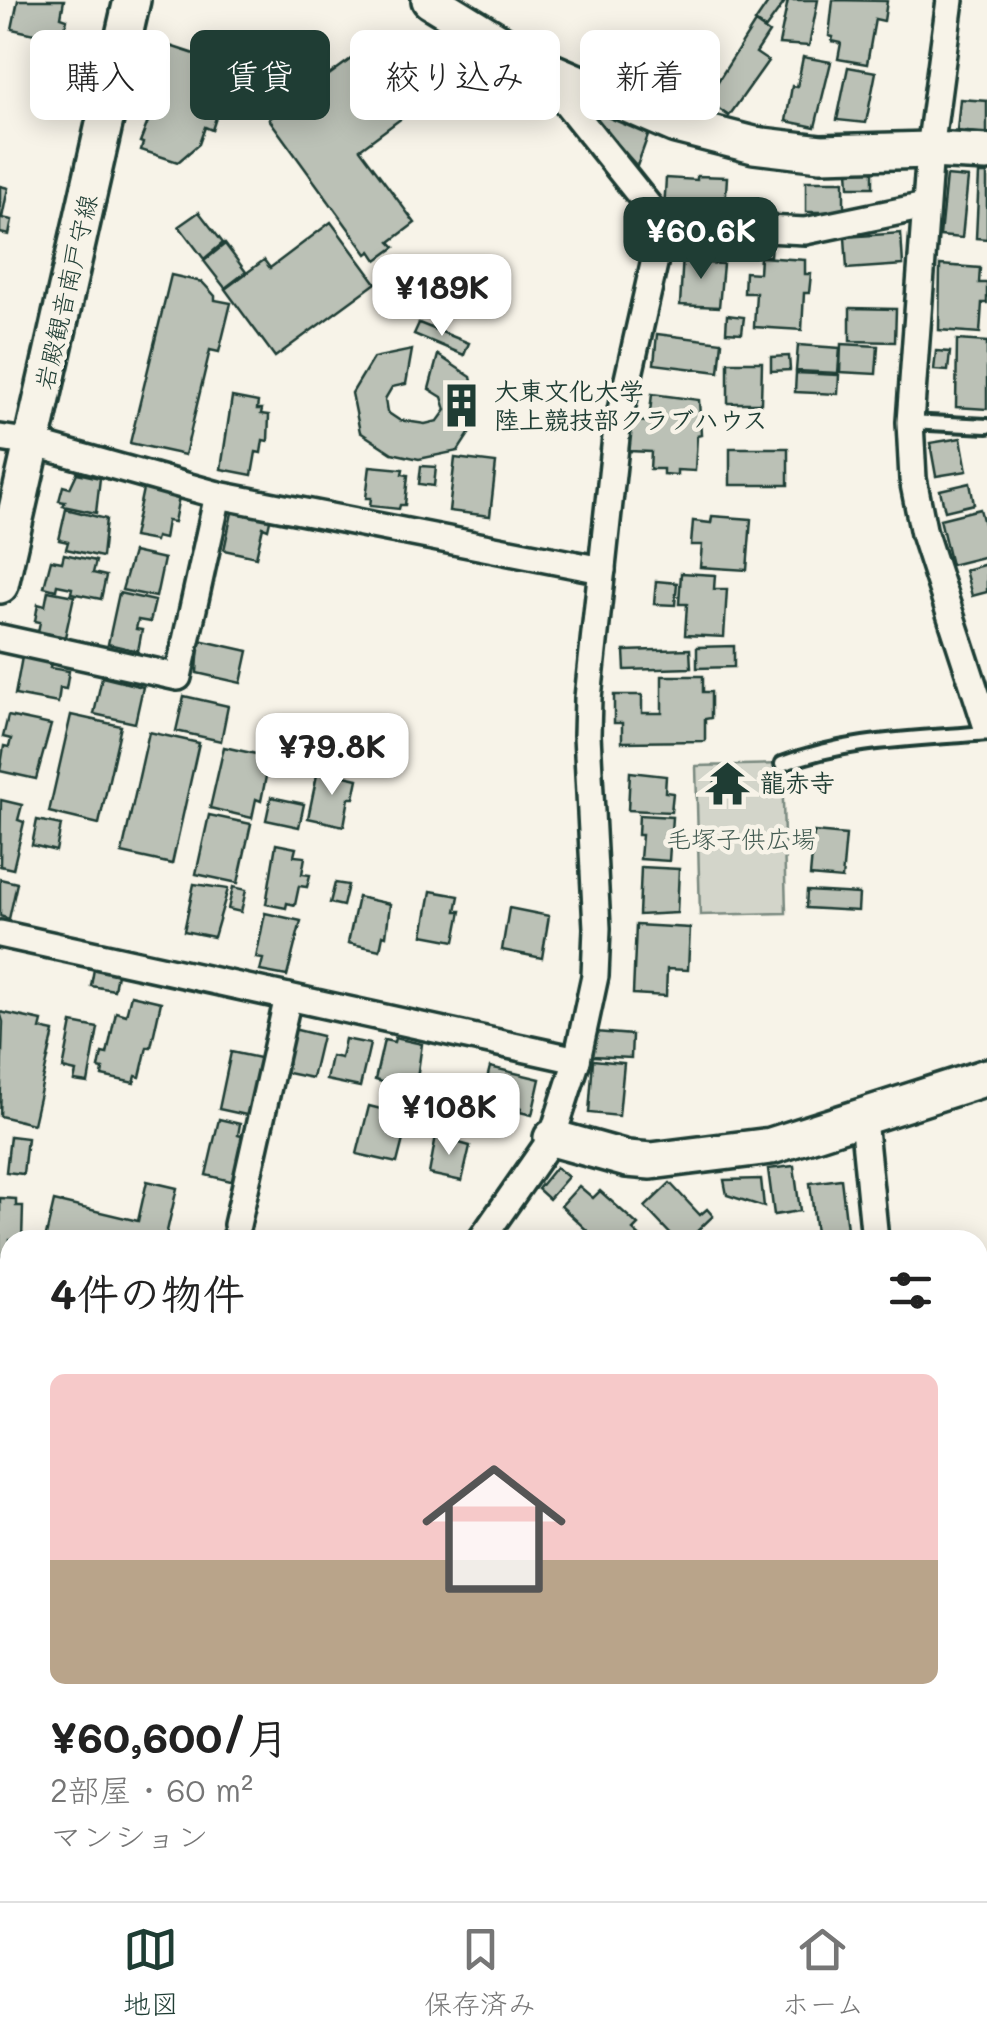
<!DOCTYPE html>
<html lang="ja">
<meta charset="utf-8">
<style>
body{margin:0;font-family:Mali,"Klee One",sans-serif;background:#f6f6f6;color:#222;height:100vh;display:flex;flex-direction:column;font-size:38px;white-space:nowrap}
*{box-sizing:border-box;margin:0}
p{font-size:32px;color:#767676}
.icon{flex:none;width:55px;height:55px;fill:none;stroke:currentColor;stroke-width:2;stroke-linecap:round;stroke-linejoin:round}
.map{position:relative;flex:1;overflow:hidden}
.details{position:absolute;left:0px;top:1230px;width:988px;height:672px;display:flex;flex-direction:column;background:#fff;border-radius:30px 30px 0 0;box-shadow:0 5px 25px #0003}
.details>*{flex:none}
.hud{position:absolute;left:30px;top:30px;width:928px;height:90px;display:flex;gap:20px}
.price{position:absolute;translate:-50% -85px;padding:0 22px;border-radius:20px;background:#fff;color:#222;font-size:32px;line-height:65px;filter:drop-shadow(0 2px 5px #0008)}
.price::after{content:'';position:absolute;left:50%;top:60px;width:30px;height:22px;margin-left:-15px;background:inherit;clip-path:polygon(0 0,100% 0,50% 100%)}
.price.current{background:#1f3d34;color:#fff}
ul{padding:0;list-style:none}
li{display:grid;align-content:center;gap:20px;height:530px;padding:0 50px}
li+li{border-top:2px solid #e0e0e0}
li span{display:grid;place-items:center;height:310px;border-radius:15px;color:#555}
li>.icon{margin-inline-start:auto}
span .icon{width:180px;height:180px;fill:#fffc;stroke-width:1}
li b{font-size:42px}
h2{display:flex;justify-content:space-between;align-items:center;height:120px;padding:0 50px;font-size:42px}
.tag{padding:0 35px;border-radius:15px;background:#fff;box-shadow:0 5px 25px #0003;font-size:35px;line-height:90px}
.tag.current{background:#1f3d34;color:#fff}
.tabs{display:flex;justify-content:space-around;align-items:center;height:140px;border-top:2px solid #e0e0e0;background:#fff;font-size:28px;color:#767676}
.tabs a{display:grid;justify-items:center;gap:5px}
.tabs .current{color:#1f3d34}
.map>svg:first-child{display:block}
.green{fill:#d3d5ca;stroke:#79897f;stroke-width:2.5}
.building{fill:#bbc1b6;stroke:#1f3d34;stroke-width:2.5}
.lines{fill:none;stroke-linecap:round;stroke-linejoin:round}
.lane-casing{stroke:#1f3d34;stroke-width:20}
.street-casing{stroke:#1f3d34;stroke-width:32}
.secondary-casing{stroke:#1f3d34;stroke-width:42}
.path{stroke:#1f3d34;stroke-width:5;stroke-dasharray:2.5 8;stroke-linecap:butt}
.lane{stroke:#f7f3e8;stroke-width:12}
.street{stroke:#f7f3e8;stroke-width:25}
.secondary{stroke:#f7f3e8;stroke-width:35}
.labels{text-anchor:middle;stroke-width:9;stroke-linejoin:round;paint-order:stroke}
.street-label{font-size:25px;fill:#1f3d34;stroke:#f7f3e8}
.poi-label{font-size:25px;font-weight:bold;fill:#1f3d34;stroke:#f7f3e8;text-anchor:start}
.park-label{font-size:25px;fill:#435b52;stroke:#f7f3e8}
</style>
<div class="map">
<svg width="987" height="1901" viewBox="0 0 987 1901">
<rect width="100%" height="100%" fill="#f7f3e8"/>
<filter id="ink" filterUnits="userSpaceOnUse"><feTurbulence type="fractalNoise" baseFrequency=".01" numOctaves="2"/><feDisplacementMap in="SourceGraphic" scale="20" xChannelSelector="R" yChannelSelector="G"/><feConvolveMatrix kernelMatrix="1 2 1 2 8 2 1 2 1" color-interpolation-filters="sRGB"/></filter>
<g filter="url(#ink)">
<path class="green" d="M782 764 786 913 700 915 696 766Z"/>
<g class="building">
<path d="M18 0H64L61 17 67 19 62 40 12 29Z"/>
<path d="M770 0 784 3 765 29 755 22Z"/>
<path d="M788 0H818L809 46 779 44Z"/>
<path d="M833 0 887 1 884 21 875 19 867 64 838 59 841 43 832 41 833 37 829 36Z"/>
<path d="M755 23 769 33 756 53 768 61 729 116 706 100Z"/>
<path d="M443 32 451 42 455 39 472 62 458 72 460 75 360 149 415 223 390 242 395 247 377 260 371 251 367 254 269 119 385 34H390L408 58Z"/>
<path d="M167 45 219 62 206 101 220 105 212 130 205 127 199 144 178 162 141 150 143 143 140 142 160 91 153 89Z"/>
<path d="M803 57 831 62 815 127 786 121 792 86 797 87Z"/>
<path d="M848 67 876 72 866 123 837 120Z"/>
<path d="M221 69 247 77 239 102 213 94Z"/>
<path d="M40 79 64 82 63 98 39 95Z"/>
<path d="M960 99 987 101V134L957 131Z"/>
<path d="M599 113 649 133 637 166 596 119Z"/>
<path d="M873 168V187H849L848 169Z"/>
<path d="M979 174H987V239L976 238Z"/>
<path d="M697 176 727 177 725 209 697 208V212L664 210 666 178 697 180Z"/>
<path d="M946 176 968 178 962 238 940 236Z"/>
<rect x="806" y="181" width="38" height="31"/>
<path d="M0 186 8 188 2 218 12 220 9 235 0 233Z"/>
<path d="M728 201 747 202 746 218 727 217Z"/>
<path d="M199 212 223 243 204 259 179 226Z"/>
<path d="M331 222 376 283 275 357 225 289 264 260 270 268Z"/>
<path d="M901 233 903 265 847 269 845 237Z"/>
<path d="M753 240 771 241 770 256 752 255Z"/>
<path d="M225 244 246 272 225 288 204 261Z"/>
<path d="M683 255 706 256V263L723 264 719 307 680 305Z"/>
<path d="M760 257 805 260V274H811L809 293H804L802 330 754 327 756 293H744L745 272 759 273Z"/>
<path d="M940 265 980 268 979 283H987V303H982L980 333 939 330Z"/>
<path d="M171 275 202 282 215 296V300L231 303 219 352 210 350 185 455 130 443Z"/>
<path d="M850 308 896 309 895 342 850 341Z"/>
<path d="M727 315 744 317 742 333 726 332Z"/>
<path d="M419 323 469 343 464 355 414 334Z"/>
<path d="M657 334 722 342 719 372 654 364Z"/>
<path d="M957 340 987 342V409L956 407Z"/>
<path d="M841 344 878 346 876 374 840 372Z"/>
<path d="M798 345 840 348 838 373 796 371Z"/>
<path d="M412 350 406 384 392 387 385 399 387 412 399 420 425 424 438 421 446 410 442 397 429 389 438 355 471 377 480 417 458 451 419 459 392 453 360 432 352 393 373 358Z"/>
<path d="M936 351 950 352 948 371 934 370Z"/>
<path d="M789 356 790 370 771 371V357Z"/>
<path d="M728 362H762L761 403H728Z"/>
<path d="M796 373 839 375 838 394 795 392Z"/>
<path d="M652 394 699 400 701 435 697 436 695 471 677 470V475L663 474V469H650L651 452 629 451 631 421 649 422Z"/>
<path d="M232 397 258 402 257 409H262L261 414 269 415 268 441 263 440 261 453 256 452 252 475 221 469Z"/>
<path d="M961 438 967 471 936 476 930 443Z"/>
<rect x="730" y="448" width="58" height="37"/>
<path d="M455 458 496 463 490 516 449 511Z"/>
<path d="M370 466 403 469 402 474 408 475 405 505H400L399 509 370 506 371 498H366Z"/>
<path d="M421 466 436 467 434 486 419 484Z"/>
<path d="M77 473 100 478 96 513 63 506 65 502 59 501 63 486 70 488Z"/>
<path d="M970 483 974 504 945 511 940 490Z"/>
<path d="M143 489 179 497 174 522 167 521 164 539 156 537 155 541 133 537Z"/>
<path d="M233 508 271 516 268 529 263 527 256 557 224 550Z"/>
<path d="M66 509 106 519 102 557 66 549 68 542 59 540Z"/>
<path d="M980 509 987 535V556L951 565 940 519Z"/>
<path d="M712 516 751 519 747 570 700 567 702 545H691L693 521 711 523Z"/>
<path d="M133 552 164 559 156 597 122 590Z"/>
<path d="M64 554 96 561 93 573 106 576 101 599 71 593 72 588 57 585 56 590 44 587 51 560 62 562Z"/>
<path d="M987 564V592L972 596 965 570Z"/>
<path d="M681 573 715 575 714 589H727L724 637 685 635 687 604H679Z"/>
<path d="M656 581 677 583 675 605 654 604Z"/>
<path d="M48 591 74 596 65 637 38 632 40 622 35 621 38 604 45 606Z"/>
<path d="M119 593 155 601 150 622 138 620 136 629 142 630 138 651 108 644Z"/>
<path d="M199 640 248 651 241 683 197 673Z"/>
<path d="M734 646V667L697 668V647Z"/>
<path d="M690 649 691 668 625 670 624 651Z"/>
<path d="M22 657 51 663 50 668 69 671 66 689 60 688 58 703 15 695Z"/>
<path d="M662 676H703V692H711V718L705 719V741L622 742V723H614V695H642V713H662Z"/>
<path d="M102 677 143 687 135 723 94 714Z"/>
<path d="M184 696 228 706 221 741 176 731Z"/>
<path d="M71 715 121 726 99 824 49 812Z"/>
<path d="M8 716 51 725 36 779 0 771 4 746 9 747 11 739 3 737Z"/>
<path d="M149 732 199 743 172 864 122 853Z"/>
<path d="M224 747 270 757 261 801 256 799 252 818 210 808Z"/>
<path d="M318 770 358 779 354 798H349L344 826 308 818Z"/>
<path d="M630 772 666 776 665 792 673 793 671 812 628 810Z"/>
<path d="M716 772 740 773 738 794 714 793Z"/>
<path d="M271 797 304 804 299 827 266 820Z"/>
<path d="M1 800 22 805 18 820 24 822 13 869 0 866Z"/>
<path d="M209 815 251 824 238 883 196 874Z"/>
<path d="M639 815 672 817 669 861 640 859 642 835H638Z"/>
<path d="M37 820 61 825 56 851 32 845Z"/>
<path d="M814 832 846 835 842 879 810 876Z"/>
<path d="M276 844 296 848 294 856 305 857 302 874 310 875 307 887 299 886 295 905 287 903 286 908 266 904Z"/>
<path d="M641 867 679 869 677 913 639 915Z"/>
<path d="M0 879 17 883 9 919 0 916Z"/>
<path d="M335 883 348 885 343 906 330 903Z"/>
<path d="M194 884 228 889 214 937 184 931Z"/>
<path d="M233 887 246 890 241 912 228 909Z"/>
<path d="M431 891 459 896 456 911H461L455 941 423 935Z"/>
<path d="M807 891 859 894 858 911 806 908Z"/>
<path d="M358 897 390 904 386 936 383 935 380 950 348 943Z"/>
<path d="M509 908 549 916 542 958 502 950Z"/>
<path d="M265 913 301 921 287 976 260 971 263 959 256 958Z"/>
<path d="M636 925 690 928 688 970 667 969 666 996 633 994Z"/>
<path d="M94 969 117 974 114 990 91 986Z"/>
<path d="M131 995 161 1002 151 1047H147L140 1077 136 1076 134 1083 102 1076 103 1069 99 1068 102 1053 107 1054 116 1012 126 1015Z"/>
<path d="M0 1012 42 1021 40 1029 54 1032 33 1124 0 1116 3 1022Z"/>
<path d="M72 1023 98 1028 88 1083 74 1081 76 1072 63 1069Z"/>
<path d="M293 1029 322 1036 312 1078 283 1072Z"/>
<path d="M595 1032 632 1035 631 1058 593 1056Z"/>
<path d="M395 1038 422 1044 415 1092 375 1080 384 1040 394 1042Z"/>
<path d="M345 1039 370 1044 360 1087 326 1080 331 1056 341 1058Z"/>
<path d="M231 1052 264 1059 251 1116 219 1109Z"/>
<path d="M593 1060 624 1063 619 1116 589 1113Z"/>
<path d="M490 1067 540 1079 532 1115 520 1112 521 1108 495 1102 494 1106 481 1103Z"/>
<path d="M369 1106 409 1116 397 1163 357 1154Z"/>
<path d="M219 1119 240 1124 238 1135 245 1137 235 1182 206 1175Z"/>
<path d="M437 1130 451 1133 448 1140 470 1146 462 1181 429 1174Z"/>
<path d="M10 1136 27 1138 23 1174 6 1172Z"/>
<path d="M794 1166 800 1211 774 1215 768 1169Z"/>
<path d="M556 1167 568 1177 549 1199 538 1189Z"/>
<path d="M761 1179 764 1207 727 1195 724 1180Z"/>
<path d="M841 1179 847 1229 816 1233 810 1183Z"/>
<path d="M147 1181 177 1188 165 1240H45L54 1201 138 1221Z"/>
<path d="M670 1183 700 1215 707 1209 713 1216 688 1240H676L645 1207Z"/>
<path d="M579 1186 593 1198 600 1191 638 1225 633 1230 644 1240H597L561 1206Z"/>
<path d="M0 1198 16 1199V1206H23L22 1240H10V1264L0 1263Z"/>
<path d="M8 1336H10V1441L0 1438 3 1428H0V1368Z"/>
<path d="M978 1407 987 1440V1456L978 1458Z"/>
<path d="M0 1507 10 1511V1558L0 1554Z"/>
<path d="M0 1733 10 1736V1783L0 1780Z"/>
<path d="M0 1801 10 1804 0 1847Z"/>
</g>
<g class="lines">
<defs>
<g id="lane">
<path d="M910 422 987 426"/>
<path d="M782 764C848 739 918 739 987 733"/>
</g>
<g id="street">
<path d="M950 0 930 150 910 422 913 479 924 534 987 727"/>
<path d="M663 224 805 231 925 206"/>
<path d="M0 438 32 443 218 495 602 570"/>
<path d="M0 638 178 677 218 495"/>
<path d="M0 934 577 1060"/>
<path d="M863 1119 875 1240"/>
<path d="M237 1225 288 997"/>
<path d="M481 1240 552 1138 577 1060 595 976 597 928 587 735 588 698 617 428 663 224 539 69"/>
<path d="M0 1629 10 1631"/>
<path d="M978 1682 987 1673"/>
<path d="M473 1892 484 1901"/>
<path d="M71 1901 73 1892"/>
<path d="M718 1901 728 1892"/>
</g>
<g id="secondary">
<path d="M430 0 536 65 676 125 754 145 821 153 930 150 987 153"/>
<path d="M0 585 132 0"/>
<path d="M552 1138 627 1159 651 1161 771 1146 987 1077"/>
</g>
</defs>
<use href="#lane" class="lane-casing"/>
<use href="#street" class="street-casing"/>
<use href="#secondary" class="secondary-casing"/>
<g class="path">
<path d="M978 1479H987"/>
<path d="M809 1892 816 1901"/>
</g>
<use href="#lane" class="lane"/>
<use href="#street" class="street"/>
<use href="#secondary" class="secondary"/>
</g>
</g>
<defs>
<symbol id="building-bare" viewBox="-9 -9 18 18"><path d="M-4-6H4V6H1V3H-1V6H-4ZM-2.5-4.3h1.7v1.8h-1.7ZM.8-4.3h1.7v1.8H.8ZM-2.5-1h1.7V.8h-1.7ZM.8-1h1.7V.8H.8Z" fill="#1f3d34" stroke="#f7f3e8" stroke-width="2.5" paint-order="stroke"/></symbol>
<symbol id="temple-bare" viewBox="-9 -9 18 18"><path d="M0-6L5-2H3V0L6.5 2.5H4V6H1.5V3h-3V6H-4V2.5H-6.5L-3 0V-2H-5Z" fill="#1f3d34" stroke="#f7f3e8" stroke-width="2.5" paint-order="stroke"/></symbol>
</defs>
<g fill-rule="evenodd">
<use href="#building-bare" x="430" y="374" width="63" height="63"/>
<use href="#temple-bare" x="696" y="752" width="63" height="63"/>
</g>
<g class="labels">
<g class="street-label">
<text transform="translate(66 292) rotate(-77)" y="9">岩殿観音南戸守線</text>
</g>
<g class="poi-label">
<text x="494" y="400">大東文化大学<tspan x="494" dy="29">陸上競技部クラブハウス</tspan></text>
<text x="760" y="792">龍赤寺</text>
</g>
<g class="park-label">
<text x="741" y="848">毛塚子供広場</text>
</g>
</g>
</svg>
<b class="price current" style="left:701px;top:282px">¥60.6K</b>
<b class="price" style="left:442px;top:339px">¥189K</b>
<b class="price" style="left:332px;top:798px">¥79.8K</b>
<b class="price" style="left:449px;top:1158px">¥108K</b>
<div class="hud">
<a class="tag">購入</a>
<a class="tag current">賃貸</a>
<a class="tag">絞り込み</a>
<a class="tag">新着</a>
</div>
<section class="details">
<h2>4件の物件<svg class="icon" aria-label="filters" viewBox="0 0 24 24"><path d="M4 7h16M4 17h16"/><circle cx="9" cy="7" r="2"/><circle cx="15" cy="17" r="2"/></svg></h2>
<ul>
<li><span style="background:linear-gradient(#f6c9c9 60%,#b9a48a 0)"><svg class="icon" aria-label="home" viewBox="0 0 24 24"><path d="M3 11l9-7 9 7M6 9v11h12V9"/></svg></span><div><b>¥60,600/月</b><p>2部屋 · 60 m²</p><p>マンション</p></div></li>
</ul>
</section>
</div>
<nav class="tabs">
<a class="current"><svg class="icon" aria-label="map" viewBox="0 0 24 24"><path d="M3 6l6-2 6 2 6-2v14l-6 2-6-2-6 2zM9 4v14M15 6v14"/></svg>地図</a>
<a><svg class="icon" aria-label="saved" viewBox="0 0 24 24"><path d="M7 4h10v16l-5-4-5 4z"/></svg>保存済み</a>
<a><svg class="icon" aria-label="home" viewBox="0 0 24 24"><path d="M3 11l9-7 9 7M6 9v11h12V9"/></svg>ホーム</a>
</nav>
